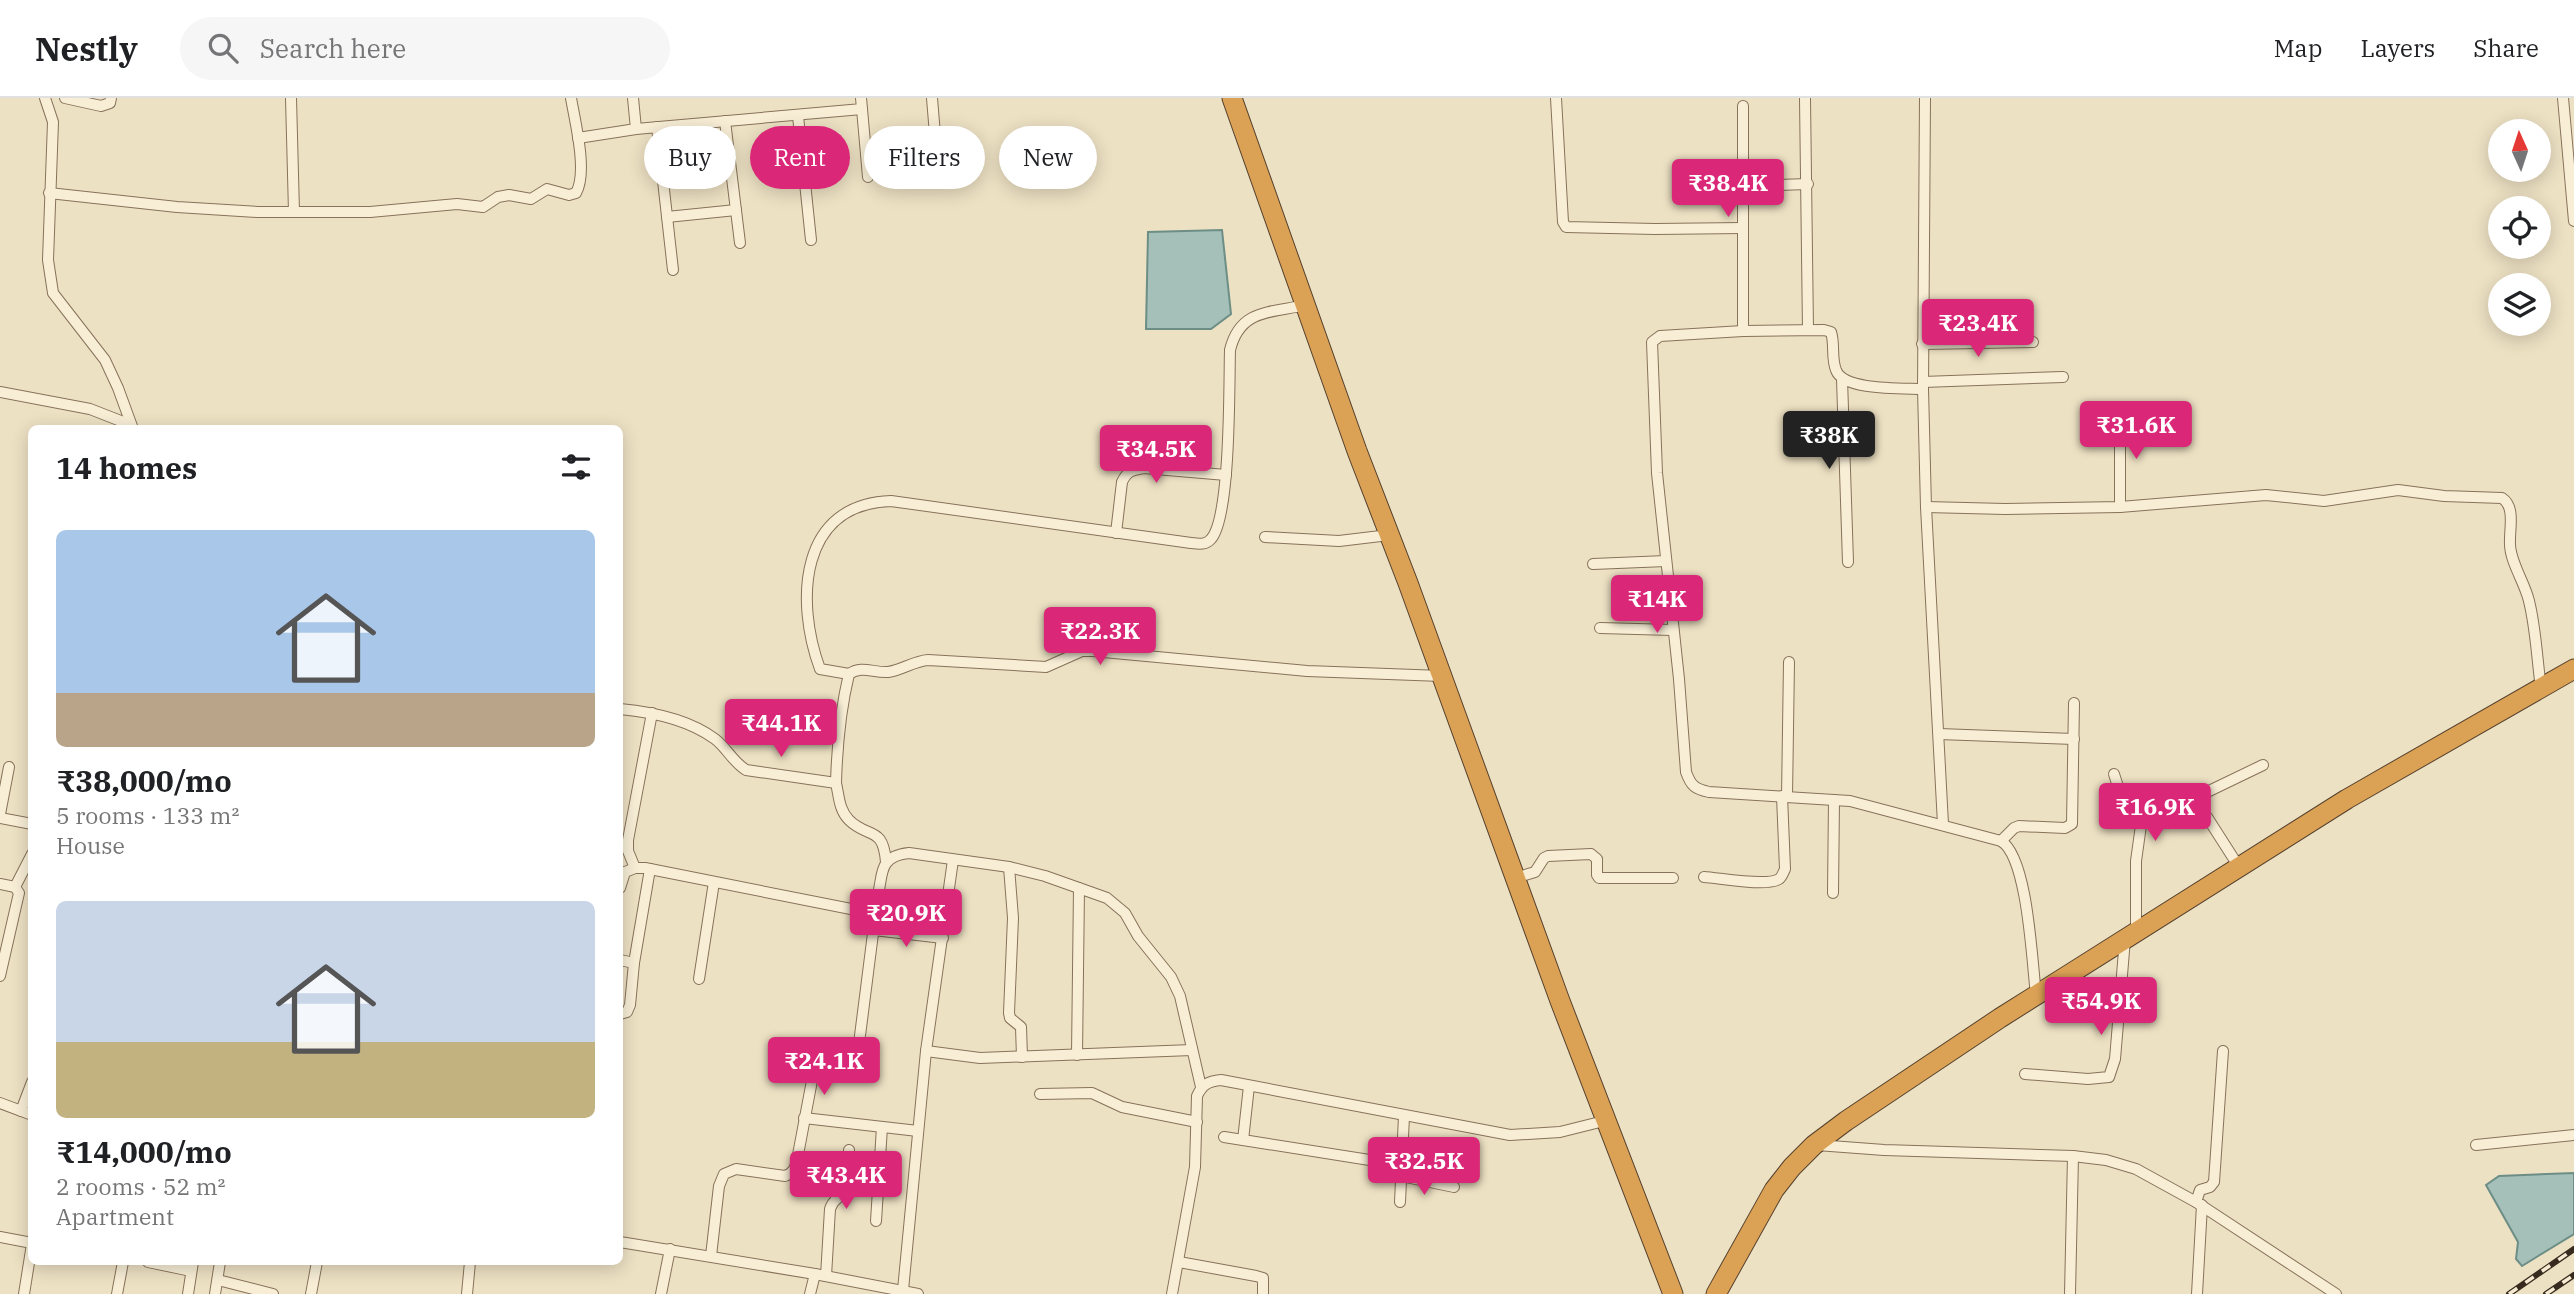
<!DOCTYPE html>
<meta charset="utf-8">
<style>
body{margin:0;font-family:"IBM Plex Serif",serif;background:#f6f6f6;color:#202124;height:100vh;display:flex;flex-direction:column;font-size:26px;white-space:nowrap}
*{box-sizing:border-box;margin:0}
p{font-size:23px;color:#757577}
.icon{flex:none;width:38px;height:38px;fill:none;stroke:currentColor;stroke-width:2;stroke-linecap:round;stroke-linejoin:round}
.map{position:relative;flex:1;overflow:hidden}
.drawer{position:absolute;left:28px;top:327px;width:595px;height:840px;display:flex;flex-direction:column;background:#fff;border-radius:10px;box-shadow:0 4px 18px #0003}
.drawer>*{flex:none}
.top-card{position:absolute;left:644px;top:28px;width:665px;height:63px;display:flex;gap:14px}
.needle{width:46px;rotate:357deg}
.fabs{position:absolute;left:2488px;top:21px;display:grid;gap:14px}
.fabs a{display:grid;place-items:center;width:63px;height:63px;border-radius:50%;background:#fff;box-shadow:0 4px 18px #0003;font-size:35px}
.price{position:absolute;translate:-50% -60px;padding:0 16px;border-radius:7px;background:#db2777;color:#fff;font-size:23px;line-height:46px;filter:drop-shadow(0 2px 4px #0008)}
.price::after{content:'';position:absolute;left:50%;top:42px;width:21px;height:16px;margin-left:-10px;background:inherit;clip-path:polygon(0 0,100% 0,50% 100%)}
.price.on{background:#222;color:#fff}
ul{padding:0;list-style:none}
li{display:grid;align-content:center;gap:14px;height:371px;padding:0 28px}
li span{display:grid;place-items:center;height:217px;border-radius:10px;color:#555}
li>.icon{margin-inline-start:auto}
span .icon{width:126px;height:126px;fill:#fffc;stroke-width:1}
li b{font-size:30px}
h2{display:flex;justify-content:space-between;align-items:center;height:84px;padding:0 28px;font-size:30px}
.pill{padding:0 24px;border-radius:32px;background:#fff;box-shadow:0 4px 18px #0003;font-size:24px;line-height:63px}
.pill.on{background:#db2777;color:#fff}
header{display:flex;align-items:center;gap:42px;box-sizing:border-box;height:98px;padding:0 35px;background:#fff;border-bottom:2px solid #e0e0e0}
header strong{font-size:33px}
nav{display:flex;gap:38px;margin-inline-start:auto;font-size:24px}
.search{width:490px;height:63px;background:#f6f6f6;display:flex;align-items:center;gap:18px;box-sizing:border-box;padding:0 24px;border-radius:38px;color:#757577;font-size:26px}
.map>svg:first-child{display:block}
.water{fill:#a5c0b8;stroke:#6c8e86;stroke-width:2}
.lines{fill:none;stroke-linecap:round;stroke-linejoin:round}
.street-casing{stroke:#87725a;stroke-width:12}
.highway-casing{stroke:#55412e;stroke-width:21}
.street{stroke:#f8eed6;stroke-width:10}
.highway{stroke:#dba155;stroke-width:19}
.rail-casing{stroke:#372a1e;stroke-width:6}
.rail{stroke:#f5ebd2;stroke-width:3.5;stroke-dasharray:10;stroke-linecap:butt}
</style>
<header>
<strong>Nestly</strong>
<div class="search"><svg class="icon" aria-label="search" viewBox="0 0 24 24"><circle cx="10" cy="10" r="6"/><path d="M15 15l6 6"/></svg>Search here</div>
<nav><a>Map</a><a>Layers</a><a>Share</a></nav>
</header>
<div class="map">
<svg width="2574" height="1196" viewBox="0 0 2574 1196">
<rect width="100%" height="100%" fill="#ede1c3"/>
<g class="water">
<path d="M1222 132 1231 216 1211 231H1146L1148 134Z"/>
<path d="M2574 1075V1136L2522 1168 2516 1161 2518 1144 2486 1087 2499 1078Z"/>
</g>
<g class="lines">
<defs>
<g id="street">
<path d="M45 0 53 24 48 162 53 195 105 262 118 290 133 331"/>
<path d="M65 0 101 8 110 5 111 0"/>
<path d="M291 0 294 114"/>
<path d="M633 0 636 31"/>
<path d="M932 0 937 61"/>
<path d="M1556 0 1563 124 1566 129 1655 131 1743 130"/>
<path d="M1925 0 1923 291 1926 409 1943 726"/>
<path d="M2563 0 2574 123"/>
<path d="M1805 1 1808 232"/>
<path d="M1743 8V233"/>
<path d="M862 11 868 79"/>
<path d="M798 18 811 142"/>
<path d="M725 23 740 145"/>
<path d="M657 29 673 172"/>
<path d="M578 40 636 31 862 11 861 0"/>
<path d="M1743 88 1808 86"/>
<path d="M49 95 177 109 258 114H370L457 106 483 109 498 99 509 97 531 101 547 91 569 97 576 95C588 74 575 24 571 0"/>
<path d="M667 119 736 112"/>
<path d="M1922 246 2033 244"/>
<path d="M1842 281 1848 464"/>
<path d="M1923 284 2063 279"/>
<path d="M1923 291C1903 290 1843 293 1836 272 1831 260 1835 246 1831 234L1824 232 1743 233 1660 238 1652 244 1657 375 1679 581 1686 674C1691 688 1695 691 1709 694L1850 703 2001 743C2028 759 2032 865 2036 897"/>
<path d="M0 294 90 311 131 327"/>
<path d="M1926 409 2005 411 2120 409 2266 397 2324 403 2398 392 2444 398 2502 400C2516 409 2509 432 2510 446 2510 464 2525 485 2529 503 2536 531 2537 562 2541 590"/>
<path d="M2120 409V318"/>
<path d="M1116 435 1122 384C1127 373 1132 372 1144 370L1226 377"/>
<path d="M1265 439 1339 443 1389 437"/>
<path d="M1593 466 1666 463"/>
<path d="M1600 530 1673 532"/>
<path d="M849 576 820 571C795 503 799 406 891 403L1191 445C1199 446 1206 447 1211 441 1231 419 1229 285 1230 252 1240 211 1270 215 1306 207"/>
<path d="M620 611C652 614 688 621 715 641 727 650 732 663 746 672L836 685C839 698 839 712 849 722 868 741 883 727 886 764"/>
<path d="M1939 636 2074 641"/>
<path d="M2114 676 2121 698 2142 707 2143 713 2136 763V834"/>
<path d="M836 685C837 648 840 613 849 576 862 567 873 575 888 574 902 572 914 563 928 562L1046 569 1082 553H1093L1307 573 1442 578"/>
<path d="M1787 699 1789 564"/>
<path d="M2143 713 2196 714 2207 719 2239 769"/>
<path d="M0 716 9 669"/>
<path d="M2202 716V702L2207 694 2263 667"/>
<path d="M0 720 32 726"/>
<path d="M2001 743 2014 730 2019 728 2065 730 2072 726 2074 605"/>
<path d="M1009 769 1013 820 1009 915 1010 920 1021 929 1022 959"/>
<path d="M635 770 628 753V742L652 615"/>
<path d="M1704 779C1720 780 1766 789 1779 781 1782 779 1783 775 1785 771L1782 698"/>
<path d="M1515 780 1535 774 1544 760 1548 758 1591 756 1597 761V777L1599 780H1673"/>
<path d="M0 786 15 789 19 795 0 878"/>
<path d="M15 789 32 756"/>
<path d="M620 790 625 774 635 770H645L856 812H869C890 791 868 759 909 755L1009 769 1045 778 1107 800 1125 815 1138 838 1171 879 1180 898 1201 989"/>
<path d="M1833 795 1834 702"/>
<path d="M874 832 943 840"/>
<path d="M620 862 634 865"/>
<path d="M699 881 714 784"/>
<path d="M620 916 627 914 630 907 634 865 650 771"/>
<path d="M926 953 980 960 1192 952"/>
<path d="M1077 957 1079 790"/>
<path d="M2025 976 2088 981 2109 979 2115 961 2125 841"/>
<path d="M1040 996 1092 995 1122 1009 1197 1024"/>
<path d="M0 1005 32 1017"/>
<path d="M21 1013 32 984"/>
<path d="M804 1020 918 1033"/>
<path d="M1224 1039 1401 1067"/>
<path d="M1243 1042 1249 988"/>
<path d="M1817 1047 1884 1052 2073 1058 2106 1062 2136 1071 2196 1104 2336 1196"/>
<path d="M2476 1047 2574 1037"/>
<path d="M1401 1078 1454 1089"/>
<path d="M1400 1104 1404 1018"/>
<path d="M2196 1104 2200 1092 2210 1089 2214 1084 2223 953"/>
<path d="M876 1123 882 1029"/>
<path d="M0 1139 32 1145"/>
<path d="M620 1144 815 1176 918 1196"/>
<path d="M711 1158 719 1088 724 1076 736 1071 785 1078C793 1075 795 1071 797 1062L814 972 824 970 848 974 856 969 877 804"/>
<path d="M148 1164 191 1173"/>
<path d="M1179 1164 1256 1178 1263 1180V1196"/>
<path d="M826 1178 830 1111C833 1101 839 1101 844 1093 851 1083 848 1064 849 1052"/>
<path d="M218 1182 273 1196"/>
<path d="M903 1192 926 953 953 762"/>
<path d="M24 1196 32 1146"/>
<path d="M117 1196 123 1164"/>
<path d="M188 1196 193 1164"/>
<path d="M215 1196 220 1164"/>
<path d="M311 1196 317 1164"/>
<path d="M467 1196 470 1164"/>
<path d="M661 1196 670 1151"/>
<path d="M810 1196 815 1176"/>
<path d="M1172 1196 1195 1069 1197 998C1202 987 1208 983 1221 982L1510 1037 1560 1034 1604 1023"/>
<path d="M2070 1196 2073 1058"/>
<path d="M2197 1196 2202 1107"/>
</g>
<g id="highway">
<path d="M1232 0 1357 353 1408 485 1560 903 1673 1196"/>
<path d="M1716 1196 1774 1092 1792 1069 1814 1047 1846 1023 2000 920 2347 701 2574 571"/>
</g>
</defs>
<use href="#street" class="street-casing"/>
<use href="#highway" class="highway-casing"/>
<use href="#street" class="street"/>
<use href="#highway" class="highway"/>
<defs>
<g id="rail">
<path d="M2509 1196 2574 1151"/>
<path d="M2546 1196 2574 1177"/>
</g>
</defs>
<use href="#rail" class="rail-casing"/>
<use href="#rail" class="rail"/>
</g>
</svg>
<div class="fabs">
<a><svg class="needle" viewBox="-14 -14 28 28"><path d="M0-13l5 13h-10z" fill="#e53935"/><path d="M0 13l5-13h-10z" fill="#757577"/></svg></a>
<a><svg class="icon" aria-label="locate" viewBox="0 0 24 24"><circle cx="12" cy="12" r="6"/><path d="M12 2v4M12 18v4M2 12h4M18 12h4"/></svg></a>
<a><svg class="icon" aria-label="layers" viewBox="0 0 24 24"><path d="M12 4l9 5-9 5-9-5zM3 14l9 5 9-5"/></svg></a>
</div>
<b class="price" style="left:1728px;top:121px">₹38.4K</b>
<b class="price" style="left:1978px;top:261px">₹23.4K</b>
<b class="price" style="left:2136px;top:363px">₹31.6K</b>
<b class="price on" style="left:1829px;top:373px">₹38K</b>
<b class="price" style="left:1156px;top:387px">₹34.5K</b>
<b class="price" style="left:1657px;top:537px">₹14K</b>
<b class="price" style="left:1100px;top:569px">₹22.3K</b>
<b class="price" style="left:781px;top:661px">₹44.1K</b>
<b class="price" style="left:2155px;top:745px">₹16.9K</b>
<b class="price" style="left:906px;top:851px">₹20.9K</b>
<b class="price" style="left:2101px;top:939px">₹54.9K</b>
<b class="price" style="left:824px;top:999px">₹24.1K</b>
<b class="price" style="left:1424px;top:1099px">₹32.5K</b>
<b class="price" style="left:846px;top:1113px">₹43.4K</b>
<div class="top-card">
<a class="pill">Buy</a>
<a class="pill on">Rent</a>
<a class="pill">Filters</a>
<a class="pill">New</a>
</div>
<section class="drawer">
<h2>14 homes<svg class="icon" aria-label="filters" viewBox="0 0 24 24"><path d="M4 7h16M4 17h16"/><circle cx="9" cy="7" r="2"/><circle cx="15" cy="17" r="2"/></svg></h2>
<ul>
<li><span style="background:linear-gradient(#a9c7e8 75%,#b9a48a 0)"><svg class="icon" aria-label="home" viewBox="0 0 24 24"><path d="M3 11l9-7 9 7M6 9v11h12V9"/></svg></span><div><b>₹38,000/mo</b><p>5 rooms · 133 m²</p><p>House</p></div></li>
<li><span style="background:linear-gradient(#c9d6e8 65%,#c2b280 0)"><svg class="icon" aria-label="home" viewBox="0 0 24 24"><path d="M3 11l9-7 9 7M6 9v11h12V9"/></svg></span><div><b>₹14,000/mo</b><p>2 rooms · 52 m²</p><p>Apartment</p></div></li>
</ul>
</section>
</div>
